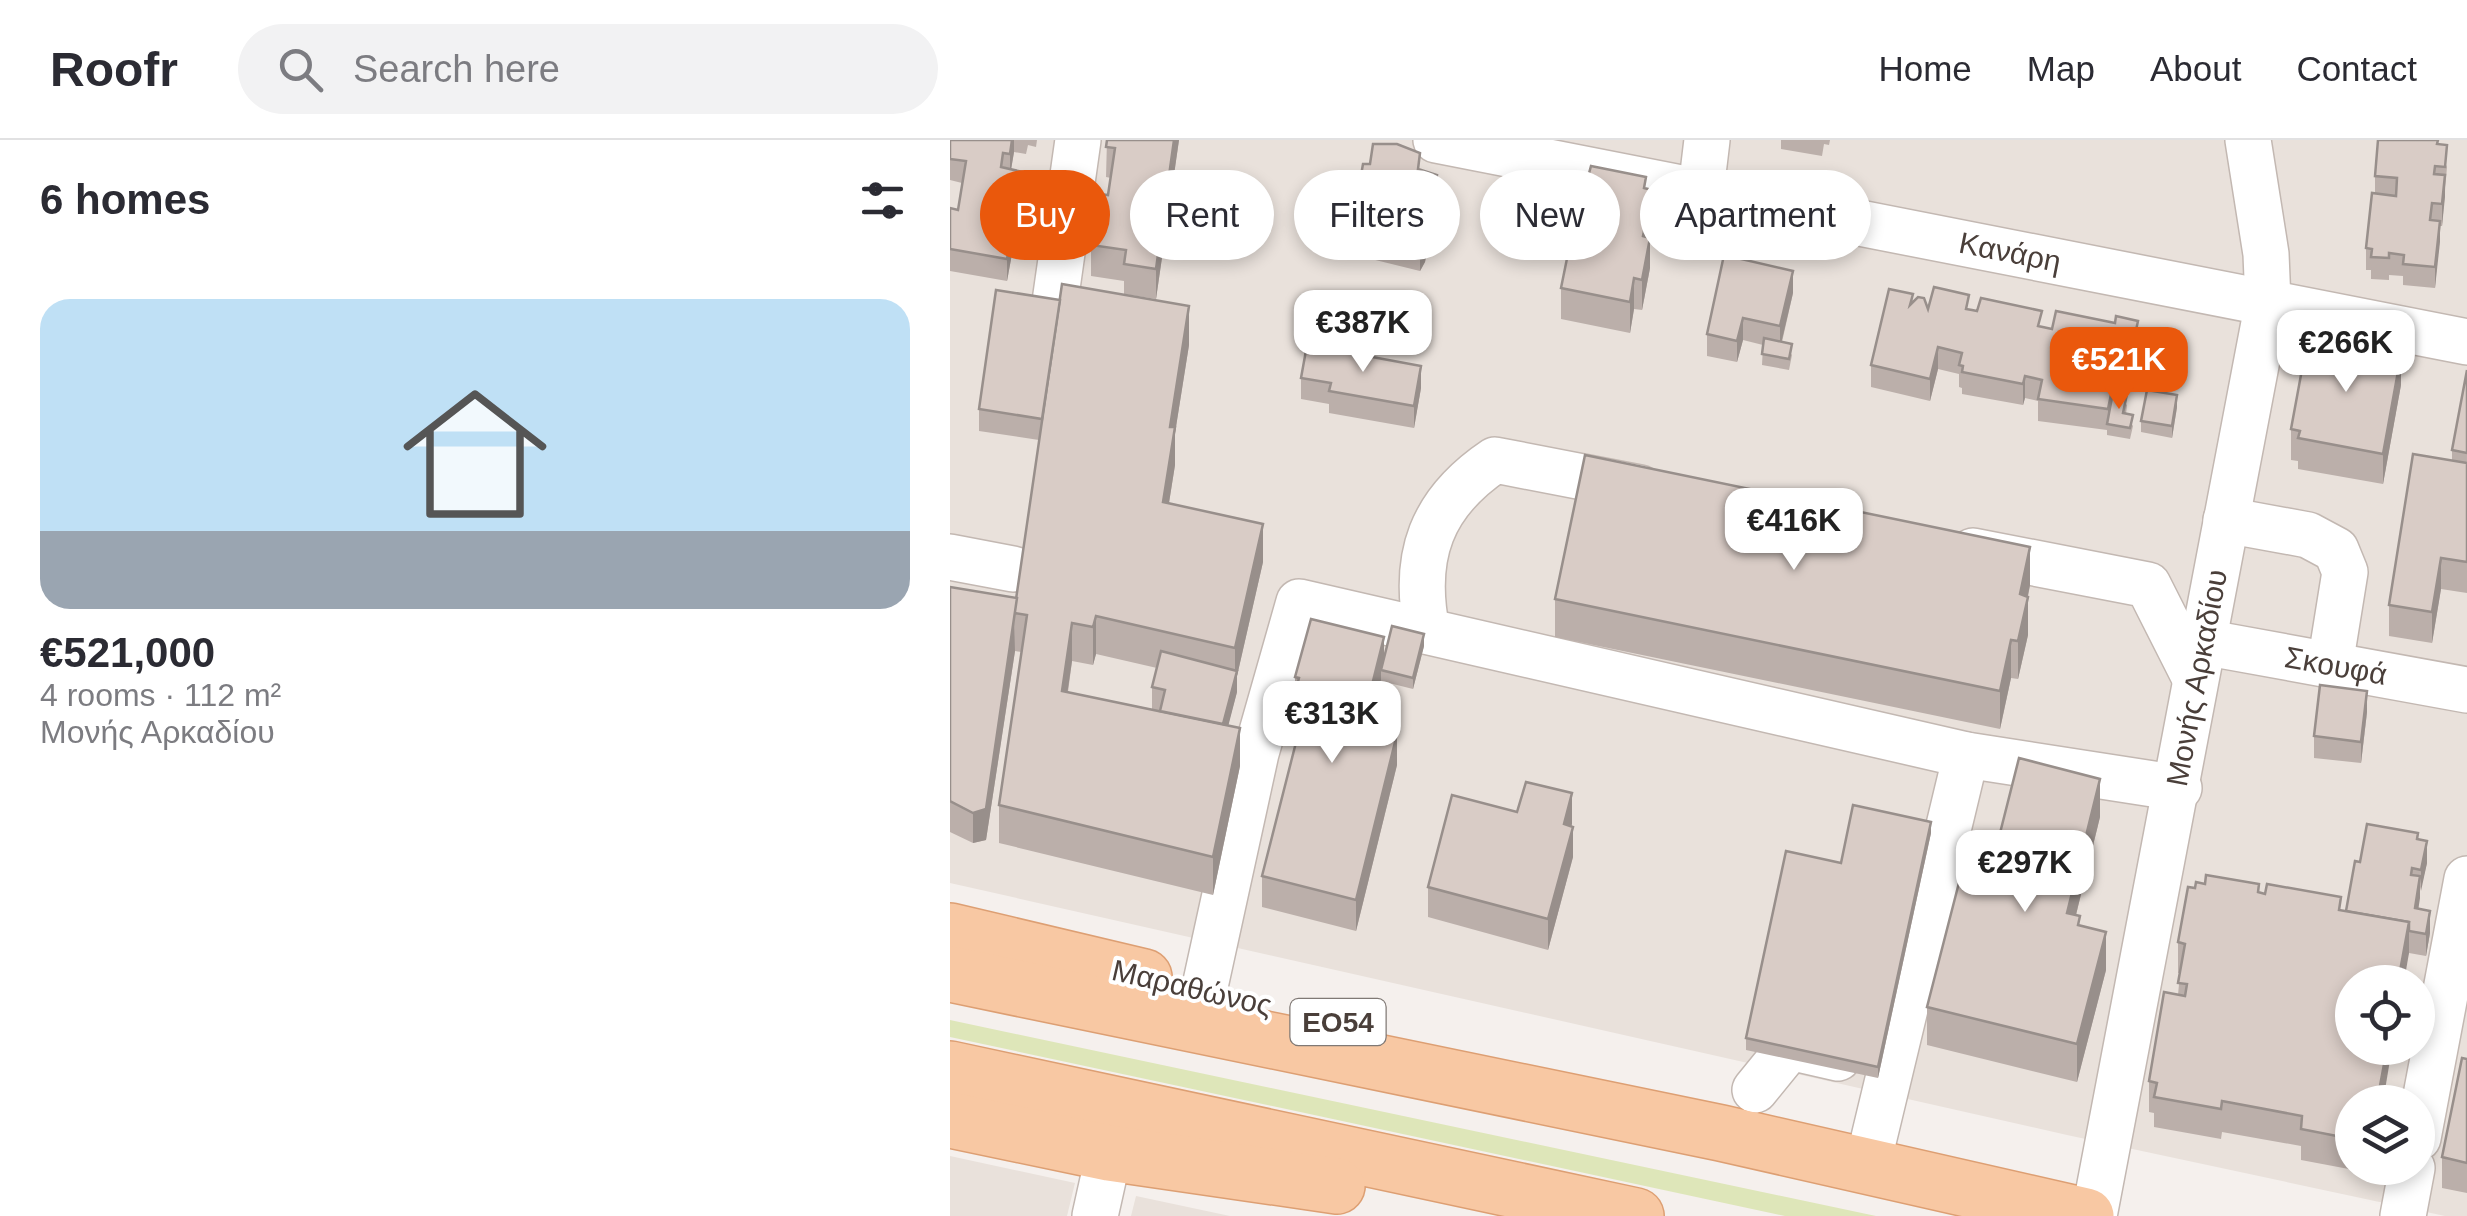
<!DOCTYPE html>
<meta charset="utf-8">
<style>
body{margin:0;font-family:Helvetica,sans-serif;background:#f2f2f3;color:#2b2b33;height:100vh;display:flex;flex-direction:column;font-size:38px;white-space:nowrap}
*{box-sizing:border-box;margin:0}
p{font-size:32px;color:#7c7c81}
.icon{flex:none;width:55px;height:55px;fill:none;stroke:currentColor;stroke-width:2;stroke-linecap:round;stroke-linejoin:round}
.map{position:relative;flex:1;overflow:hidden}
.panel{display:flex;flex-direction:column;background:#fff;width:950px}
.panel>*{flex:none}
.banner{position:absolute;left:30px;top:30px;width:950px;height:90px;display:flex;gap:20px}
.buttons{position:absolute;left:1385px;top:825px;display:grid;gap:20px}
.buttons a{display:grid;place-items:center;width:100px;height:100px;border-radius:50%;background:#fff;box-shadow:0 5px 15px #0003;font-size:50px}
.price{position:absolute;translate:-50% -85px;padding:0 22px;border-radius:20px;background:#fff;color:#222;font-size:32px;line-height:65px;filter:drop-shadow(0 2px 5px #0008)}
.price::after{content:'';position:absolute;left:50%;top:60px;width:30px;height:22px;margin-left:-15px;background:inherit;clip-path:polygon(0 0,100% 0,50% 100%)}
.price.active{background:#ea580c;color:#fff}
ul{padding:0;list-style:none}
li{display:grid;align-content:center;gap:20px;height:530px;padding:0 40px}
li span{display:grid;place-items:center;height:310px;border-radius:30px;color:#555}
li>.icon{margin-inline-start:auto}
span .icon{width:180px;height:180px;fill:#fffc;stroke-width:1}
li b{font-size:42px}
h2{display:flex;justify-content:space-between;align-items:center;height:120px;padding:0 40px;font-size:42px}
.pill{padding:0 35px;border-radius:45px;background:#fff;box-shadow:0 5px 15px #0003;font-size:35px;line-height:90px}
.pill.active{background:#ea580c;color:#fff}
header{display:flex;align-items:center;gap:60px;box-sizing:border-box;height:140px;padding:0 50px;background:#fff;border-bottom:2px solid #e1e1e2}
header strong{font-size:48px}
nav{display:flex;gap:55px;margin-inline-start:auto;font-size:35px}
.search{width:700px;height:90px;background:#f2f2f3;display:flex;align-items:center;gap:25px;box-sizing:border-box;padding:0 35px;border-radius:55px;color:#7c7c81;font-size:38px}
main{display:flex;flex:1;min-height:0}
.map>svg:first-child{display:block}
.residential{fill:#e9e1db;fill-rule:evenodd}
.green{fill:#dee6b9}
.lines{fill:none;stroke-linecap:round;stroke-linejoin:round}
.minor-casing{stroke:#c3b8b2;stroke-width:48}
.major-casing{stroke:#dd9f73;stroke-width:58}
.minor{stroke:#fff;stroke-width:45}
.major{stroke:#f8c8a3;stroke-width:55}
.wall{fill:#bbafaa;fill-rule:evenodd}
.shaded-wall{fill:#988f8b}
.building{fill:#d9ccc6;stroke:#988f8b;stroke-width:2.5}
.labels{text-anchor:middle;stroke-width:8;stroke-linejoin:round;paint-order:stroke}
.shield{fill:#fff;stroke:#807975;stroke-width:2.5}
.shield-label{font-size:28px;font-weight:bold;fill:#4a3f3a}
.street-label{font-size:30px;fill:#4a3f3a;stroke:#fff}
</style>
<header>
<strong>Roofr</strong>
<div class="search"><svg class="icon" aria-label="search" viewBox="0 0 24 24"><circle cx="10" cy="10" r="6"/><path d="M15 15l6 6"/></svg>Search here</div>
<nav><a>Home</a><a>Map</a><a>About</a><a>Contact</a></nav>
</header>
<main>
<section class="panel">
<h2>6 homes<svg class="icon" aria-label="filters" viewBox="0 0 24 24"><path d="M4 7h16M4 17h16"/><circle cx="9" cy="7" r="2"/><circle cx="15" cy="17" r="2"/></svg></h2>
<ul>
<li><span style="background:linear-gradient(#bfe0f5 75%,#9aa5b1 0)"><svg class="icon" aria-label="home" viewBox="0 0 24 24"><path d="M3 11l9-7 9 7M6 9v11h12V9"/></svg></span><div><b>€521,000</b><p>4 rooms · 112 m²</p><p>Μονής Αρκαδίου</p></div></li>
</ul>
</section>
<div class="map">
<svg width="1517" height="1076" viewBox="0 0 1517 1076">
<rect width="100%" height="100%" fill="#f5f0ed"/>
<g class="residential">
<path d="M0 0H1517V1076H1495L1117 995 0 743ZM1402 842H1468V908H1402ZM1402 962H1468V1028H1402Z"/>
<path d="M0 1016 125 1043 117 1076H0Z"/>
<path d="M186 1056 280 1076H181Z"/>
</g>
<path class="green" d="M0 880 926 1076H835L0 897Z"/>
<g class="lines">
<defs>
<g id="minor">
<path id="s1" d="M486 0 1517 202"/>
<path d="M751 50 757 0"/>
<path d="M105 162 128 0"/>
<path d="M1276 380 1358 395 1386 410 1395 432 1380 525"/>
<path d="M1023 411 1198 445 1245 538"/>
<path d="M0 417 63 429"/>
<path d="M477 491C462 416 481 363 545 320L690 348"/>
<path id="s2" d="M1253 502 1517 550"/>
<path d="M254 851 306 613 349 462 1016 615 1229 648"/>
<path d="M805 950 840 907 888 918"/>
<path d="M1468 998 1517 739"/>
<path d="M917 1027 1016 615"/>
<path d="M145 1076 159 1013"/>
<path id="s3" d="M1144 1076C1204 772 1260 467 1318 162L1316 114 1298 0"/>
<path d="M1453 1076 1462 1028"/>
</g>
<g id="major">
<path d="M0 791 194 837"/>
<path d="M0 834 771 993 1136 1076"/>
<path d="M0 929 686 1076"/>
<path d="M0 980 159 1013 387 1046"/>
</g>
</defs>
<use href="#minor" class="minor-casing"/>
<use href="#major" class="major-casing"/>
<use href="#minor" class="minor"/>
<use href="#major" class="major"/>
</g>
<g class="wall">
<path d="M0 0H87L86 7 78 5 76 14 64 12 61 29 73 54 57 141 0 131V68L8 70 12 43 0 40Z"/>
<path d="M157 0H229L206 159 174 154V141L141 136V105L158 55 161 38 156 37Z"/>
<path d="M831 0H880L879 5 874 4 872 16 831 9Z"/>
<path d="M1488 5 1497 27 1492 86H1490L1485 148 1453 145V136L1439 135V140L1421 139V130H1416V108L1425 54V36Z"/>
<path d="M470 29 487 57 475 122 470 131 401 114V92Z"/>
<path d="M696 48 702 80 699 97 700 128 692 170 684 169 680 193 611 179V148Z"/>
<path d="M843 153 832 202 842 215 839 230 812 225 813 205 793 200 787 222 757 216V194Z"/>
<path d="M963 162 978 169 1019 170 1102 189 1188 202 1183 225 1172 222 1166 252 1177 265 1176 274 1183 286 1180 299 1157 295V290L1088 281V261L1075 258 1073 265 1012 254V248L1009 247V234L988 229 980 261 921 247V225Z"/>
<path d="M239 205 225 293V325L219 363 313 422 287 536V552L278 585 290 626 263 755 49 703V665L72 512 65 511 36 700 23 703 0 692V447L67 458 89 300 29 291V269ZM146 514 207 528 202 547V569L118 552 122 521 143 525Z"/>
<path d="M1517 230V453L1491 449 1482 503 1439 496V465L1502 321V310Z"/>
<path d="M351 238 471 248 464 288 379 273V264L351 259Z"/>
<path d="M1451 245 1433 344 1348 329V321L1341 320V289Z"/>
<path d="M1227 267 1222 298 1191 292V281Z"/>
<path d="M1080 445 1078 457V495L1068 539 1061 538 1050 589 605 497V459Z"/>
<path d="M474 506 463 549 431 541V540L419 587 447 625 406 791 312 767V736L346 600 341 599V568L345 552V537Z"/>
<path d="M1417 572 1411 623 1364 618V596Z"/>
<path d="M1150 677 1126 775 1130 786 1156 830 1127 942 977 905V867L1027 735 1047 705Z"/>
<path d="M621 686 623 717 598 810 478 777V747Z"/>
<path d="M981 693 928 938 796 910V898L891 723Z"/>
<path d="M1468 700 1477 723 1470 751 1468 769 1480 793 1476 816 1459 813 1402 962V1028H1421L1420 1033 1351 1020V1006L1272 992 1271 999 1204 987V973L1199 972V941L1228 855 1230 833H1228V802L1309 753 1396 771 1410 722Z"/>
<path d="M1517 919V1053L1492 1048V1017Z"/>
</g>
<g class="shaded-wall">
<path d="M62 0H64V12L60 36V14Z"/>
<path d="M224 0H229L206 159V129Z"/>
<path d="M73 32V54L57 141V119Z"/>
<path d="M487 35V57L475 122 470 131V109Z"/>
<path d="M1495 35V57L1492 86V64Z"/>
<path d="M702 50V80L693 127V96Z"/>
<path d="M1490 81V102L1485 148V127Z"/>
<path d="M700 98V128L692 170V140Z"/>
<path d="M843 131V153L830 208V186Z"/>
<path d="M684 138V169L680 193V162Z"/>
<path d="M239 166V205L225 293V325L213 400V362L220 287Z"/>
<path d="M793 178V200L787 222V201Z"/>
<path d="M1188 181V202L1183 225V204Z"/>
<path d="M1172 201V222L1159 284 1158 269Z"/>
<path d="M988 207V229L980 261V239Z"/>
<path d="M1451 215V245L1433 344V314Z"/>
<path d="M471 226V248L464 288V266Z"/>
<path d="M1075 236V258L1073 265V244Z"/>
<path d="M1227 255V267L1222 298V286Z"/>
<path d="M313 384V422L287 536V552L271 614V593L285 540V508Z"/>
<path d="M1080 407V445L1070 492V454Z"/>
<path d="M1491 418V449L1482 503V472Z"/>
<path d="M1078 457V495L1068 539V501Z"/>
<path d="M146 476V514L143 525V487Z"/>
<path d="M64 481 65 511 36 700 23 703V673Z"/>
<path d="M122 483V521L112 589V551Z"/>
<path d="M474 494V506L463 549V538Z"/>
<path d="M434 497V528L431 530V540L412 616V585Z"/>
<path d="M1061 500V538L1050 589V551Z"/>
<path d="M1417 551V572L1411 623V602Z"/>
<path d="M290 588V626L263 755V717Z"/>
<path d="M447 594V625L406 791V760Z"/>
<path d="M1150 639V677L1117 811V773Z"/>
<path d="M622 653V684L614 715V684Z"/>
<path d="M981 682V693L928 938V927Z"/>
<path d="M623 687V717L598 810V779Z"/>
<path d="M1477 701V723L1471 751V730Z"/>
<path d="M1470 736V758L1465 790V768Z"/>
<path d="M1480 771V793L1476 816V794Z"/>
<path d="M1459 782V813L1454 842H1448Z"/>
<path d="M1156 792V830L1127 942V904Z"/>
<path d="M1437 908H1442L1433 962H1427Z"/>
</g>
<g class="building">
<path d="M0 0H62L60 14 53 13 51 27 73 32 57 119 0 109V68L8 70 16 21 0 19Z"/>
<path d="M157 0H224L206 129 174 124 176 110 141 105 149 54 158 55 165 8 156 7Z"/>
<path d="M1428 0H1488L1487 4 1497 5 1495 27 1485 26 1484 34 1495 35 1492 64 1482 63 1480 80 1490 81 1485 127 1453 124 1454 115 1439 113V118L1421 117 1422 109 1416 108 1422 53 1446 56 1447 38 1425 36Z"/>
<path d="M423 4H447L470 13 468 29 487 35 475 101 470 109 401 92 413 24H420Z"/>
<path d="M641 26 696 37 694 48 702 50 693 96 700 98 692 140 684 138 680 162 611 148 634 35 638 37Z"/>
<path d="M774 115 843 131 830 186 793 178 787 201 757 194Z"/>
<path d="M112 144 239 166 220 287H225L213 362 313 384 285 508 146 476 143 487 122 483 112 551 290 588 263 717 49 665 77 475 64 473Z"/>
<path d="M984 147 1019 155 1016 169 1022 170 1027 171 1031 158 1092 171 1088 186 1102 189 1106 171 1165 183 1166 176 1188 181 1183 204 1172 201 1158 269 1088 259 1092 240 1075 236 1073 244 1012 232 1013 226 1009 225 1012 213 988 207 980 239 921 225 939 149 963 154 960 165 968 157 974 158 978 169Z"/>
<path d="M46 150 110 160 92 279 29 269Z"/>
<path d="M1358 197 1451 215 1433 314 1348 298 1350 291 1341 289Z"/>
<path d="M814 198 842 204 839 219 812 214Z"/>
<path d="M357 205 471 226 464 266 379 251 381 243 351 238Z"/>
<path d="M1517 230V313L1502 310Z"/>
<path d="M1197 250 1227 255 1222 286 1191 281Z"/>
<path d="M1163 252 1177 254 1173 273 1183 275 1180 288 1157 284Z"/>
<path d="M1463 314 1517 323V422L1491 418 1482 472 1439 465Z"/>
<path d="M635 315 1080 407 1070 454 1078 457 1068 501 1061 500 1050 551 605 459Z"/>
<path d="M0 447 67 458 36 669 23 673 0 661Z"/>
<path d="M361 479 434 497 412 585 447 594 406 760 312 736 354 571 341 568 349 538 345 537Z"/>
<path d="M442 486 474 494 463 538 431 530Z"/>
<path d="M211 511 287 531 273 584 210 571 215 550 202 547Z"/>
<path d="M1370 545 1417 551 1411 602 1364 596Z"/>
<path d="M1069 618 1150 639 1117 773 1130 776 1128 785 1156 792 1127 904 977 867 1012 731 1027 735 1036 702 1047 705Z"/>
<path d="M576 642 622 653 614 684 623 687 598 779 478 747 502 655 567 672Z"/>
<path d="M903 665 981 682 928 927 796 898 836 711 891 723Z"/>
<path d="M1417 684 1468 693 1467 699 1477 701 1471 730 1462 728 1461 735 1470 736 1465 768 1480 771 1476 794 1459 791V782L1396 771 1405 721 1410 722Z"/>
<path d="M1256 735 1309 744 1308 752 1315 754 1317 744 1391 757 1389 770 1459 782 1448 842H1402V908H1437L1427 962H1402V999L1351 989 1352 976 1272 961 1271 969 1204 957 1207 943 1199 941 1214 852 1235 856 1237 844 1228 843 1235 804 1228 802 1238 747 1245 748 1246 742 1255 744Z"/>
<path d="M1512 918 1517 919V1023L1492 1017Z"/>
</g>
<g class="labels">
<rect class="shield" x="340.5" y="859" width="95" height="46" rx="8"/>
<g class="shield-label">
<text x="388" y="892">ΕΟ54</text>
</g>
<g class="street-label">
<text dy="10" stroke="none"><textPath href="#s1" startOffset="585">Κανάρη</textPath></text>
<text dy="10" stroke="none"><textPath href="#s2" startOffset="135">Σκουφά</textPath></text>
<text dy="10" stroke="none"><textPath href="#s3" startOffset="548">Μονής Αρκαδίου</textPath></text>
<text transform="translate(242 848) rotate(13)" y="10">Μαραθώνος</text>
</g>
</g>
</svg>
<div class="buttons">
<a><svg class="icon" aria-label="locate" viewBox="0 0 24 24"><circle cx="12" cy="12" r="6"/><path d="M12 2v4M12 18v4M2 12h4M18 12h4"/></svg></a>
<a><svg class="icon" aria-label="layers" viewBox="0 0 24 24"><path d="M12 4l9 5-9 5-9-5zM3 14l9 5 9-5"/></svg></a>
</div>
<b class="price" style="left:413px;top:235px">€387K</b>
<b class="price" style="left:1396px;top:255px">€266K</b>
<b class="price active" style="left:1169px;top:272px">€521K</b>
<b class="price" style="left:844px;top:433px">€416K</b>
<b class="price" style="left:382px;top:626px">€313K</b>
<b class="price" style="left:1075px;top:775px">€297K</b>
<div class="banner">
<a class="pill active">Buy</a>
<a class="pill">Rent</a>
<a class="pill">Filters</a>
<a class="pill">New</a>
<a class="pill">Apartment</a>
</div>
</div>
</main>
